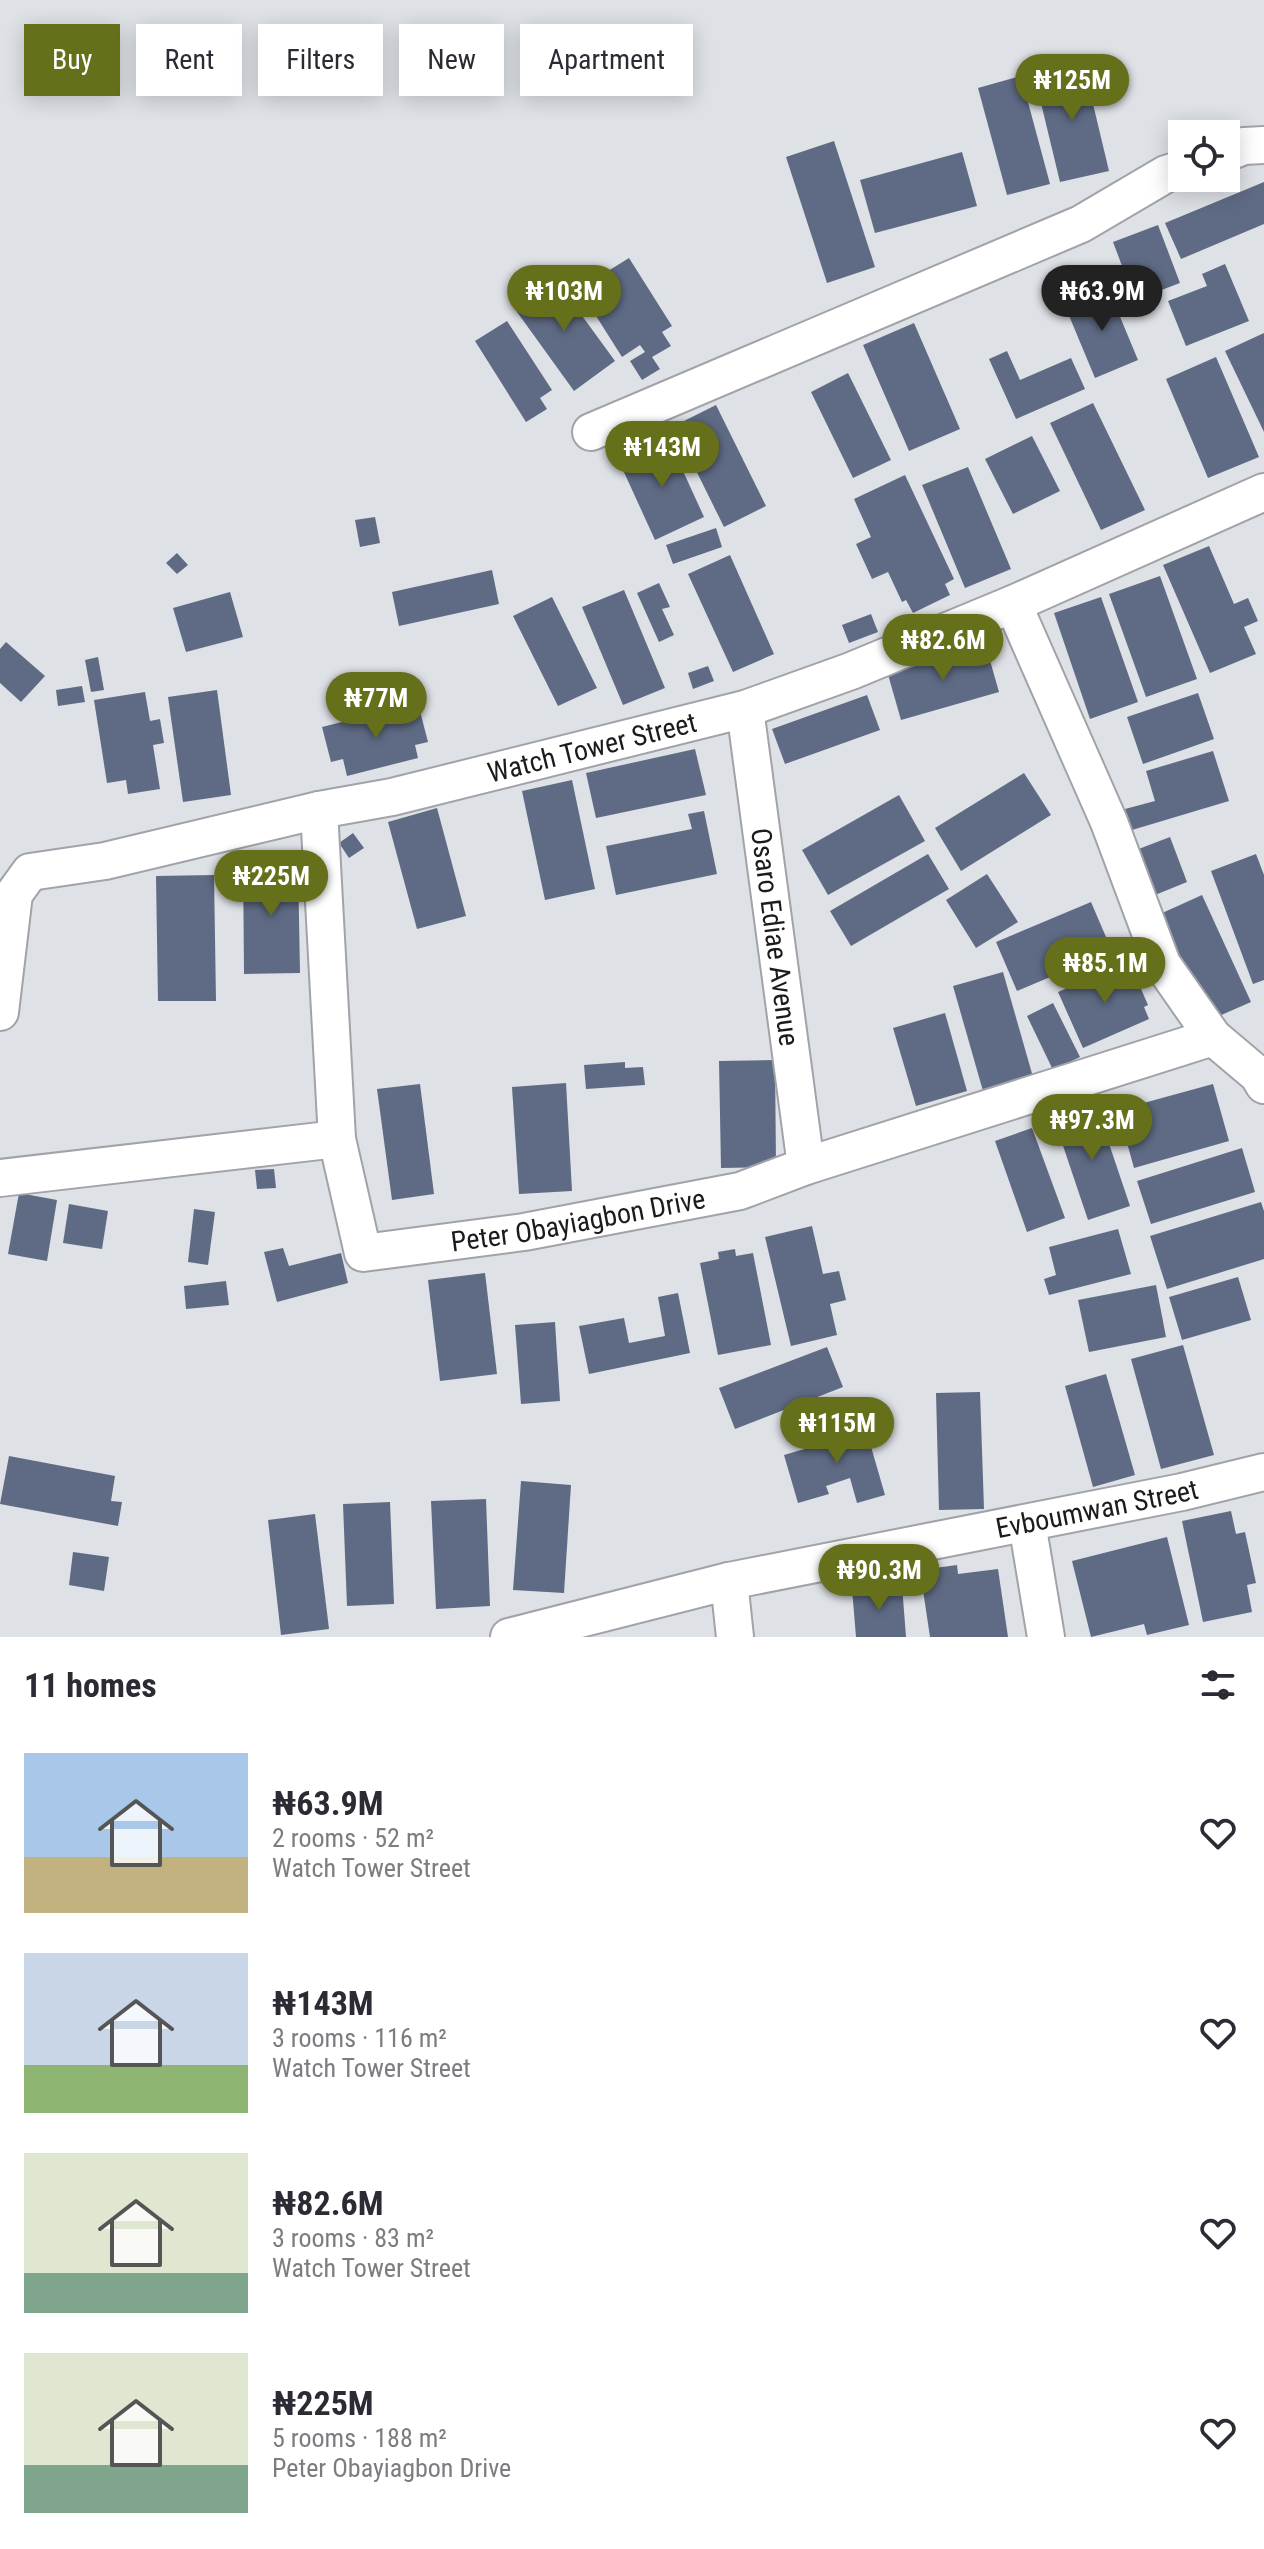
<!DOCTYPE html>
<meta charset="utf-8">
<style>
body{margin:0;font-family:"Roboto Condensed",sans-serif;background:#f7f7f7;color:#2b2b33;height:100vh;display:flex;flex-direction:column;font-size:30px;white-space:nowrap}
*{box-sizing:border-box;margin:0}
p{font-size:26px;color:#7c7c81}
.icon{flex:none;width:44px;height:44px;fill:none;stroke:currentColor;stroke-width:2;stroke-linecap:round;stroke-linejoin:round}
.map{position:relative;height:1637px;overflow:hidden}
.details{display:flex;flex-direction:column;background:#fff;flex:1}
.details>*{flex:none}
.banner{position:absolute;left:24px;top:24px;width:800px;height:72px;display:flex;gap:16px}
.controls{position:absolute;left:1168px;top:120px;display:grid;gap:16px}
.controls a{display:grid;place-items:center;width:72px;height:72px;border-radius:0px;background:#fff;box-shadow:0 4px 20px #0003;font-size:40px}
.price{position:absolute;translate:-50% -68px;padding:0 18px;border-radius:28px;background:#66701a;color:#fff;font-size:26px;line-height:52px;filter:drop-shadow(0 2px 4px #0008)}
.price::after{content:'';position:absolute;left:50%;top:48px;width:24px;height:18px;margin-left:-12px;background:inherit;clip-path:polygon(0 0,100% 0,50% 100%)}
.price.current{background:#222;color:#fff}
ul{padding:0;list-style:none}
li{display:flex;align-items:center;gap:24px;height:200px;padding:0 24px}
li span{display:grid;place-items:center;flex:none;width:224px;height:160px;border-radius:0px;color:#555}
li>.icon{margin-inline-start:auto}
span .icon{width:96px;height:96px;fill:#fffc;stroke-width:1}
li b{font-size:34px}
h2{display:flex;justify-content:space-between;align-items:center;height:96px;padding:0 24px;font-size:34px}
.tag{padding:0 28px;border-radius:0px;background:#fff;box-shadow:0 4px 20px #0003;font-size:28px;line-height:72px}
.tag.current{background:#66701a;color:#fff}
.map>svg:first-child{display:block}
.building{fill:#5f6b85}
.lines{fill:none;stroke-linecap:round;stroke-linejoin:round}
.minor-casing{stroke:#a1a3a9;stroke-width:40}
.minor{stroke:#fff;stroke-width:36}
.labels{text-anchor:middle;stroke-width:8;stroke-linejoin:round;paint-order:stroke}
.street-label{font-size:28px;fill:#1b1b1d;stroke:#dee1e6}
</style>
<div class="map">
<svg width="1264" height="1637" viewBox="0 0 1264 1637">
<rect width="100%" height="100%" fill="#dee1e6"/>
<g class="building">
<path d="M1083 62 1109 171 1060 182 1034 74Z"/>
<path d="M1021 76 1050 184 1007 195 978 88Z"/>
<path d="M834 141 875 267 827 283 786 157Z"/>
<path d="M962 152 977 206 875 233 860 180Z"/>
<path d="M1264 182V224L1181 259 1165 223Z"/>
<path d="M1158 225 1180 283 1135 300 1113 242Z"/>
<path d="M629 258 672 326 662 332 671 346 652 357 660 369 642 380 630 361 645 352 640 345 622 357 579 289Z"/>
<path d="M1225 264 1249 321 1186 346 1168 301 1207 286 1202 274Z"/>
<path d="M553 276 615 361 574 391 512 305Z"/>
<path d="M1108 288 1138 360 1095 378 1065 306Z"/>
<path d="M507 321 552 390 540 398 547 409 526 422 475 341Z"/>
<path d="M914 323 960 429 909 451 863 345Z"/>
<path d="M1264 333V432L1225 351Z"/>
<path d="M1007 351 1020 380 1071 358 1085 389 1016 419 989 359Z"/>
<path d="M1216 357 1259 457 1208 478 1166 379Z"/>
<path d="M848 373 891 460 853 478 811 392Z"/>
<path d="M1093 403 1145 510 1101 530 1050 423Z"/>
<path d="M716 405 766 506 724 527 674 426Z"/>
<path d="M648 432 658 454 672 447 704 517 655 540 623 470 640 462 630 440Z"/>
<path d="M1032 436 1060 491 1013 514 985 459Z"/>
<path d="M968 467 1011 569 965 588 922 485Z"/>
<path d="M905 475 954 579 945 584 950 595 913 613 906 600 902 602 888 572 872 579 856 544 871 537 854 499Z"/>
<path d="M375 517 380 543 360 547 355 520Z"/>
<path d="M716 528 722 547 673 564 666 545Z"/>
<path d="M1209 546 1234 604 1248 598 1258 621 1244 627 1256 654 1210 673 1163 565Z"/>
<path d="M177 553 188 565 177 574 166 563Z"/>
<path d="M730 555 774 654 733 672 688 574Z"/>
<path d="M492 570 499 604 399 626 392 592Z"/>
<path d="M1160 576 1197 679 1146 697 1109 594Z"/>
<path d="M659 583 670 607 662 609 674 635 659 642 637 593Z"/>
<path d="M624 590 665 688 623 705 582 607Z"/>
<path d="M230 592 243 637 186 652 173 608Z"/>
<path d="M552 597 597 688 558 706 513 616Z"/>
<path d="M1101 597 1138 702 1090 719 1054 613Z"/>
<path d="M871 614 878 632 849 643 842 625Z"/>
<path d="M6 642 45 676 21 702 0 683V649Z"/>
<path d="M985 643 999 692 901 720 887 671Z"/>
<path d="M98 657 104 690 91 692 85 660Z"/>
<path d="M708 666 714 681 693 689 688 673Z"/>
<path d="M82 686 85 702 58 706 56 690Z"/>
<path d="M217 690 231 795 183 802 168 697Z"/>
<path d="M145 692 150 721 160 719 164 743 153 745 160 789 128 794 126 780 107 783 94 700Z"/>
<path d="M1198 693 1214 739 1143 764 1127 717Z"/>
<path d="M867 695 880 730 785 764 772 729Z"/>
<path d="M405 706 406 715 420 711 428 742 415 745 418 758 347 776 343 759 331 762 322 727Z"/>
<path d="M695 749 706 795 596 818 586 773Z"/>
<path d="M1213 751 1229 801 1132 830 1125 809 1155 801 1146 771Z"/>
<path d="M1024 773 1051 815 961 871 935 828Z"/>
<path d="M572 780 595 889 545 900 522 791Z"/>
<path d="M899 795 925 841 828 895 802 850Z"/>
<path d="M437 808 466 916 417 929 388 822Z"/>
<path d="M704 811 717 874 616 895 606 846 692 829 688 814Z"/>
<path d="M353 833 364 848 349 858 339 843Z"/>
<path d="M1170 837 1187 882 1155 895 1136 850Z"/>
<path d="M928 854 949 889 851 946 830 911Z"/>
<path d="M1256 854 1264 875V980L1253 984 1211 871Z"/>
<path d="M243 858H267V865L298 864 300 973 244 974Z"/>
<path d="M987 874 1018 922 976 948 946 900Z"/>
<path d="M214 875 216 1001H158L156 876Z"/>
<path d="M1202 895 1251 1002 1210 1020 1160 914Z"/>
<path d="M1091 902 1112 951 1017 991 996 942Z"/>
<path d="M1124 963 1130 976 1135 975 1148 1005 1144 1007 1149 1019 1083 1048 1058 992Z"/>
<path d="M1003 972 1035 1084 985 1098 953 986Z"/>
<path d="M1053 1003 1080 1057 1053 1070 1027 1016Z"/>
<path d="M945 1013 967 1091 916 1106 893 1028Z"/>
<path d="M775 1060 776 1167 721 1168 719 1061Z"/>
<path d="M625 1062V1068L643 1067 645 1085 586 1089 584 1065Z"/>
<path d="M566 1083 572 1191 519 1194 512 1087Z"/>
<path d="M420 1084 434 1194 392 1200 377 1089Z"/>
<path d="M1213 1084 1229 1141 1134 1168 1118 1110Z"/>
<path d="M1096 1105 1130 1206 1088 1220 1054 1119Z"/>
<path d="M1032 1128 1065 1218 1027 1232 995 1141Z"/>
<path d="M1242 1148 1255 1192 1151 1224 1137 1181Z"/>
<path d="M274 1169 276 1188 257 1189 255 1170Z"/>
<path d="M19 1193 57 1200 47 1261 8 1254Z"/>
<path d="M1261 1202 1264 1211V1259L1167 1289 1150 1236Z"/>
<path d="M69 1204 108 1211 102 1249 63 1243Z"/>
<path d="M194 1209 215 1212 208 1265 188 1262Z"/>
<path d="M812 1226 823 1274 839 1271 846 1300 830 1304 837 1335 791 1346 765 1237Z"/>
<path d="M1118 1229 1131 1274 1049 1295 1044 1279 1056 1275 1049 1247Z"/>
<path d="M283 1248 289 1266 341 1253 348 1283 277 1302 264 1252Z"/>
<path d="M735 1249 736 1256 753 1253 771 1345 718 1355 700 1263 719 1259 718 1252Z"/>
<path d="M485 1273 497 1374 440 1381 428 1280Z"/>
<path d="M1238 1277 1251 1320 1182 1340 1169 1297Z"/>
<path d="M226 1281 229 1305 186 1309 184 1286Z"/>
<path d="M1156 1285 1166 1337 1089 1352 1078 1300Z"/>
<path d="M678 1293 690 1353 589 1374 579 1326 624 1318 629 1343 665 1336 658 1297Z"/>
<path d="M555 1322 560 1401 521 1404 515 1325Z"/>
<path d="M1183 1345 1214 1455 1161 1469 1131 1359Z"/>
<path d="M827 1347 843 1387 735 1429 719 1388Z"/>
<path d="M1106 1374 1135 1475 1093 1487 1065 1386Z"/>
<path d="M980 1392 984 1509 939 1510 936 1393Z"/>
<path d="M863 1419 885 1495 857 1503 850 1478 826 1486 829 1494 798 1503 784 1455 825 1443 822 1431Z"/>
<path d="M9 1456 115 1476 111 1501 122 1502 118 1526 0 1504Z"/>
<path d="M521 1481 571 1485 564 1593 513 1590Z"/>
<path d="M486 1499 490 1606 436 1609 431 1501Z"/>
<path d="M390 1502 394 1604 347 1606 343 1504Z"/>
<path d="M1231 1511 1236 1534 1245 1532 1256 1583 1247 1585 1252 1612 1203 1622 1182 1521Z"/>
<path d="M315 1514 329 1629 281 1635 268 1520Z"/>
<path d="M1167 1537 1189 1625 1147 1635 1144 1624 1091 1637 1072 1561Z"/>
<path d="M73 1552 109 1557 104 1591 69 1585Z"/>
<path d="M957 1565 958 1574 998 1569 1008 1637H930L920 1570Z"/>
<path d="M902 1585 906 1637H856L852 1589Z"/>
</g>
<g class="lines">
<defs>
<g id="minor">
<path d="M1226 153 1244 146 1264 145"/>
<path d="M591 432 1081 224 1166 174 1182 169"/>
<path d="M1013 604 1109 822 1162 964 1213 1037 1258 1075 1264 1085"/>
<path id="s1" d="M745 709 806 1166"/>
<path id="s2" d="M319 810 337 1139 363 1253 524 1232 740 1191 806 1166 1213 1037"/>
<path id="s3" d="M0 1012 14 894 30 872 105 861 319 810 392 797 745 709 851 671 1013 604 1264 492"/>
<path d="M0 1178 337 1139"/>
<path d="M1027 1523 1046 1637"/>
<path d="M729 1581 735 1637"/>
<path id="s4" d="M509 1637 729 1581 1182 1492 1264 1472"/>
</g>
</defs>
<use href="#minor" class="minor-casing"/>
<use href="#minor" class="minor"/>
</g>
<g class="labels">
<g class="street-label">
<text dy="10" stroke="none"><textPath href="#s3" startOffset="722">Watch Tower Street</textPath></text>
<text dy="10" stroke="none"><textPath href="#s1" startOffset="230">Osaro Ediae Avenue</textPath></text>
<text dy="10" stroke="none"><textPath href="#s2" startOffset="664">Peter Obayiagbon Drive</textPath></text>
<text dy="10" stroke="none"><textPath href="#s4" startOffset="602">Evboumwan Street</textPath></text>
</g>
</g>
</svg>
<div class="controls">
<a><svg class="icon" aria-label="locate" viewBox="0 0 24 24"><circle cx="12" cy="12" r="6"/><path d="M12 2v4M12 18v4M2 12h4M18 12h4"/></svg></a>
</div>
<b class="price" style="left:1072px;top:122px">₦125M</b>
<b class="price" style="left:564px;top:333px">₦103M</b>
<b class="price current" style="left:1102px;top:333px">₦63.9M</b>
<b class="price" style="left:662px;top:489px">₦143M</b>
<b class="price" style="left:943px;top:682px">₦82.6M</b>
<b class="price" style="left:376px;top:740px">₦77M</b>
<b class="price" style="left:271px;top:918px">₦225M</b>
<b class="price" style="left:1105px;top:1005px">₦85.1M</b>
<b class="price" style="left:1092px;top:1162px">₦97.3M</b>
<b class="price" style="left:837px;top:1465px">₦115M</b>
<b class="price" style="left:879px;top:1612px">₦90.3M</b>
<div class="banner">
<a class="tag current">Buy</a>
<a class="tag">Rent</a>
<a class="tag">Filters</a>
<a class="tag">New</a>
<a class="tag">Apartment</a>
</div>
</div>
<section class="details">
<h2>11 homes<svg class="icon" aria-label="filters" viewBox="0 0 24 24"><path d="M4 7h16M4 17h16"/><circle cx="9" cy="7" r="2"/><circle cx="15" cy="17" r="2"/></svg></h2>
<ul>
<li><span style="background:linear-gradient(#a9c7e8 65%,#c2b280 0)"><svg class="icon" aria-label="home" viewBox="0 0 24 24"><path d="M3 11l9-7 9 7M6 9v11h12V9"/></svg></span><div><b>₦63.9M</b><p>2 rooms · 52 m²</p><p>Watch Tower Street</p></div><svg class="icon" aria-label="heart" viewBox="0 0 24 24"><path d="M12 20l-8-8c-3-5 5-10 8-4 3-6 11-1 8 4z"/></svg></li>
<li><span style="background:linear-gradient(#c9d6e8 70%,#8fb573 0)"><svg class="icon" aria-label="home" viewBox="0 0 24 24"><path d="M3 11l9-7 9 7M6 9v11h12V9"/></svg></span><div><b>₦143M</b><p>3 rooms · 116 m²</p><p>Watch Tower Street</p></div><svg class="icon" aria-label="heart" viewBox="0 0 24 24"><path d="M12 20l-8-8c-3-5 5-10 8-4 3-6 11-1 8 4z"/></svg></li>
<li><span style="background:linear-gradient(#dfe7d0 75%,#7fa58c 0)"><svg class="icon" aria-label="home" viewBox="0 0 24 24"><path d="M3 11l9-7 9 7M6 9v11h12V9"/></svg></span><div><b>₦82.6M</b><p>3 rooms · 83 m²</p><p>Watch Tower Street</p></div><svg class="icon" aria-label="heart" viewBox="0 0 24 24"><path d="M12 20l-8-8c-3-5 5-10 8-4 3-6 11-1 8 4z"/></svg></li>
<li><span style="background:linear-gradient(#dfe7d0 70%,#7fa58c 0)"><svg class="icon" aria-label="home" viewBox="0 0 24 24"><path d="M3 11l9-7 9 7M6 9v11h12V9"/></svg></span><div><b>₦225M</b><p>5 rooms · 188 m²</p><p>Peter Obayiagbon Drive</p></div><svg class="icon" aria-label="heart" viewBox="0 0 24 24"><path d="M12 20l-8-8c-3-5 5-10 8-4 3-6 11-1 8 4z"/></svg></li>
</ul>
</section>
